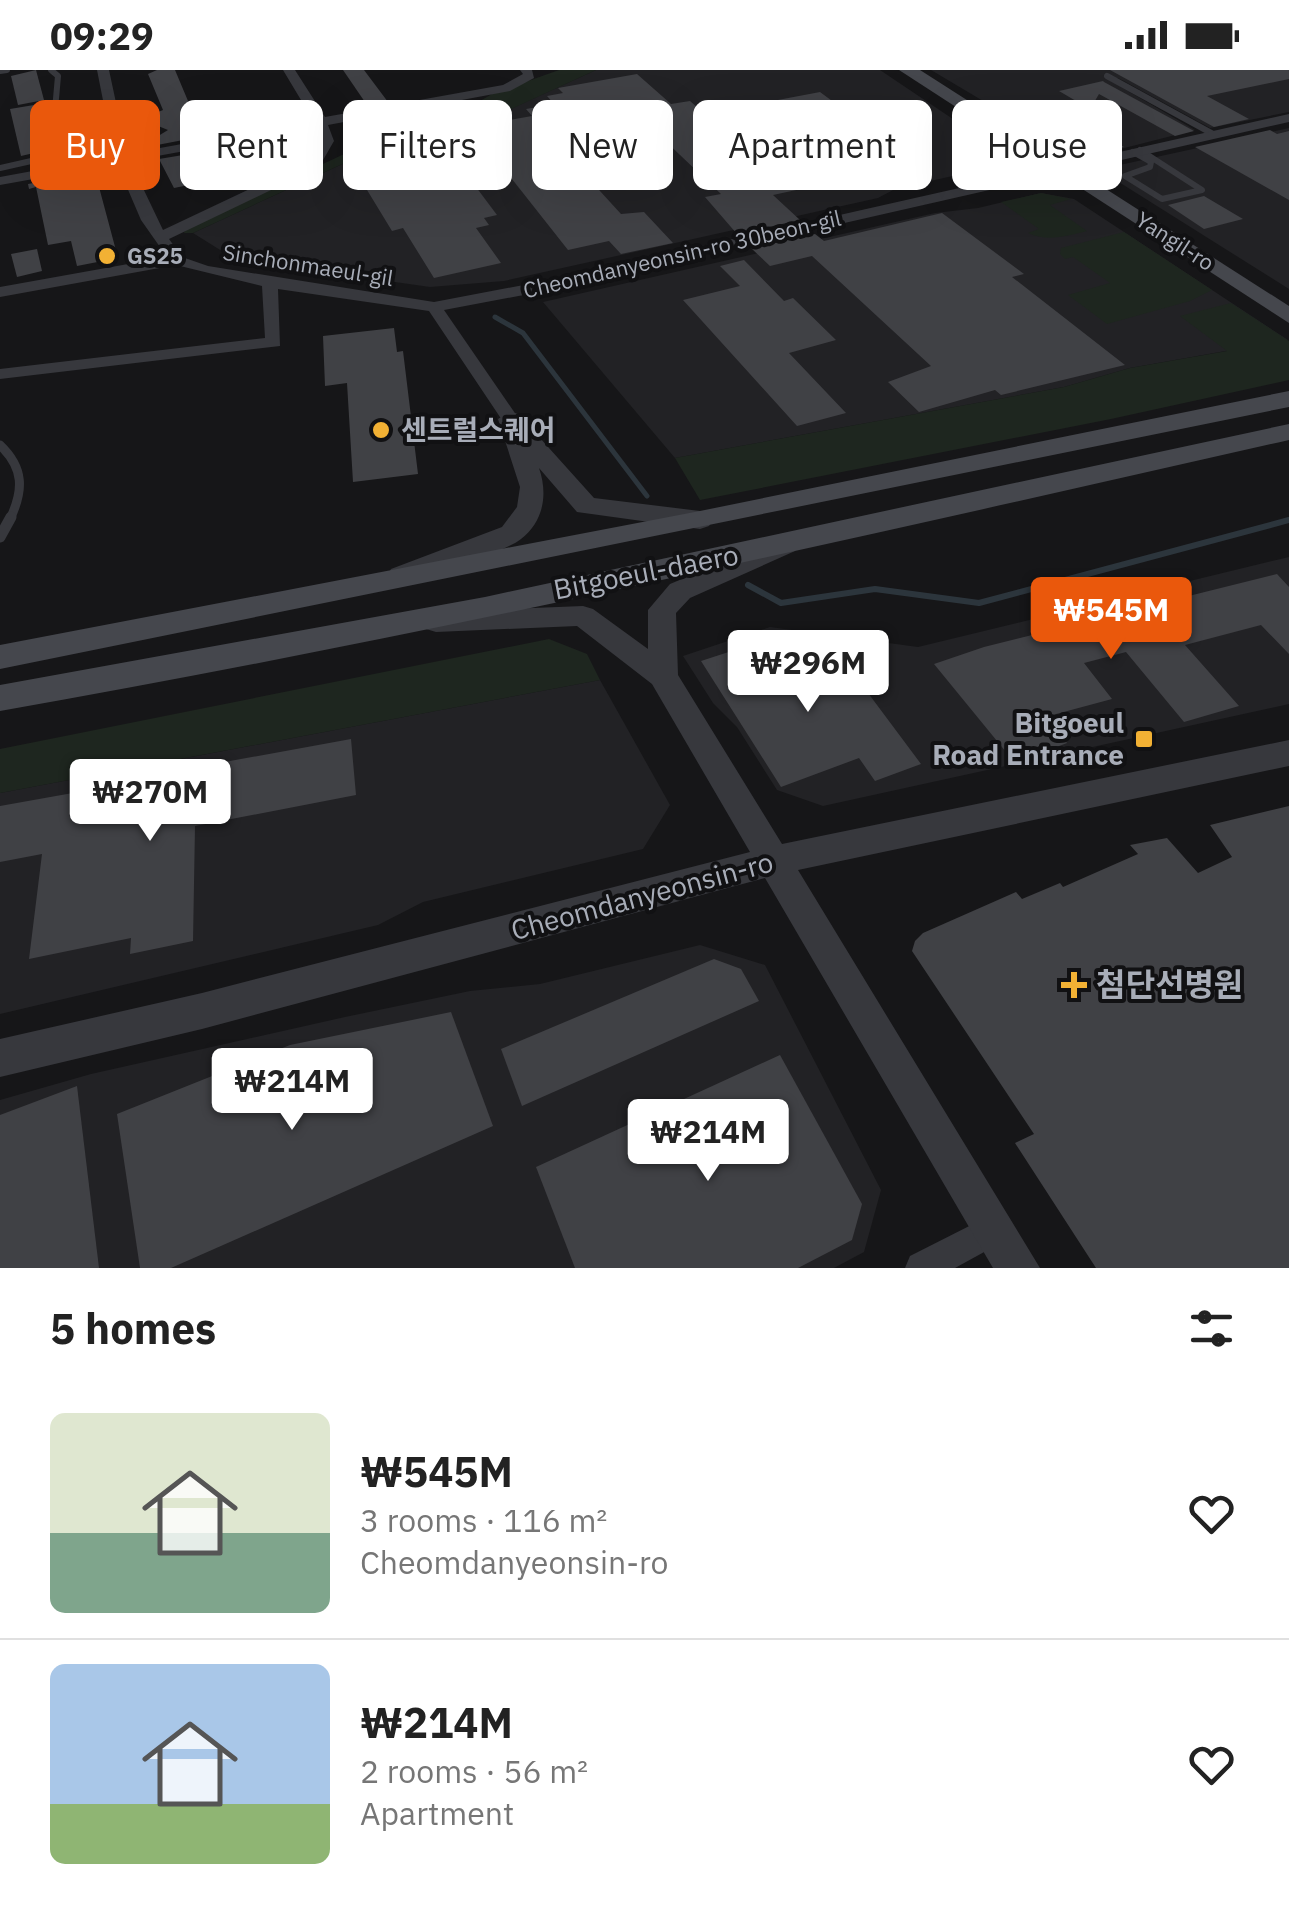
<!DOCTYPE html>
<meta charset="utf-8">
<style>
body{margin:0;font-family:"IBM Plex Sans","Noto Sans KR",sans-serif;background:#f6f6f6;color:#222;height:100vh;display:flex;flex-direction:column;font-size:38px;white-space:nowrap}
*{box-sizing:border-box;margin:0}
p{font-size:32px;color:#767676}
.icon{flex:none;width:55px;height:55px;fill:none;stroke:currentColor;stroke-width:2;stroke-linecap:round;stroke-linejoin:round}
.map{position:relative;height:1198px;overflow:hidden}
.side{display:flex;flex-direction:column;background:#fff;flex:1}
.side>*{flex:none}
.guide{position:absolute;left:30px;top:30px;width:1230px;height:90px;display:flex;gap:20px}
.price{position:absolute;translate:-50% -85px;padding:0 22px;border-radius:10px;background:#fff;color:#222;font-size:32px;line-height:65px;filter:drop-shadow(0 2px 5px #0008)}
.price::after{content:'';position:absolute;left:50%;top:60px;width:30px;height:22px;margin-left:-15px;background:inherit;clip-path:polygon(0 0,100% 0,50% 100%)}
.price.selected{background:#ea580c;color:#fff}
ul{padding:0;list-style:none}
li{display:flex;align-items:center;gap:30px;height:250px;padding:0 50px}
li+li{border-top:2px solid #e0e0e0}
li span{display:grid;place-items:center;flex:none;width:280px;height:200px;border-radius:15px;color:#555}
li>.icon{margin-inline-start:auto}
span .icon{width:120px;height:120px;fill:#fffc;stroke-width:1}
li b{font-size:42px}
h2{display:flex;justify-content:space-between;align-items:center;height:120px;padding:0 50px;font-size:42px}
.chip{padding:0 35px;border-radius:15px;background:#fff;box-shadow:0 10px 40px #0002;font-size:35px;line-height:90px}
.chip.selected{background:#ea580c;color:#fff}
.status{display:flex;justify-content:space-between;align-items:center;height:70px;padding:0 50px;background:#fff;direction:ltr}
.status svg{height:28px;fill:currentColor}
.map>svg:first-child{display:block}
.built{fill:#222225}
.green{fill:#1e261f}
.lines{fill:none;stroke-linecap:round;stroke-linejoin:round}
.stream-far1{stroke:#2c353c;stroke-width:5}
.stream{stroke:#2c353c;stroke-width:6}
.building{fill:#404145}
.service-far2{stroke:#37383d;stroke-width:6}
.service-far1{stroke:#37383d;stroke-width:9}
.service{stroke:#37383d;stroke-width:11}
.minor{fill:#37383d;fill-rule:evenodd}
.tertiary{fill:#37383d;fill-rule:evenodd}
.secondary{fill:#45474d;fill-rule:evenodd}
.poi-dot{fill:#f2b134;stroke:#111113;stroke-width:4}
.labels{text-anchor:middle;stroke-width:8;stroke-linejoin:round;paint-order:stroke}
.far-street-label{font-size:22px;fill:#a8adb8;stroke:#111113}
.far-poi-label{font-size:22px;font-weight:bold;fill:#a8adb8;stroke:#111113;text-anchor:start}
.poi-label{font-size:28px;font-weight:bold;fill:#a8adb8;stroke:#111113;text-anchor:start}
.street-label{font-size:28px;fill:#a8adb8;stroke:#111113}
.near-poi-label{font-size:32px;font-weight:bold;fill:#a8adb8;stroke:#111113;text-anchor:start}
</style>
<div class="status"><b>09:29</b><svg viewBox="0 0 49 12"><path d="M0 12V9h3v3zM5 12V6h3v6zM10 12V3h3v9zM15 12V0h3v12zM26 1h20v11H26zM47 4h2v5h-2z"/></svg></div>
<div class="map">
<svg width="1289" height="1198" viewBox="0 0 1289 1198">
<rect width="100%" height="100%" fill="#161618"/>
<g class="built">
<path d="M596 0H880L1002 82 997 96 895 119 878 128 504 211 430 217 276 195 225 183 193 163 364 84 389 74 466 59Z"/>
<path d="M931 0H1289V42L1210 58 1118 8 1109 10 1195 60 1101 84 1062 78Z"/>
<path d="M1289 58V219L1114 109 1115 96Z"/>
<path d="M1041 123 1074 129 1288 270 1130 298 1064 317 675 388 543 232 935 143 978 138Z"/>
<path d="M1289 487V634L823 736 777 720 737 657 713 633 683 586 770 557 918 577Z"/>
<path d="M600 610 670 735 643 779 423 832 378 855 0 944V723Z"/>
<path d="M700 875 765 895 881 1120 864 1182 834 1198H0V1030L91 1004 345 947 470 921 540 914Z"/>
</g>
<g class="green">
<path d="M559 0H596L468 59 389 74 364 84 193 163H184L186 158 357 78 370 65 399 61 404 48 458 44 492 24Z"/>
<path d="M1041 123 1071 129 1050 135 1087 161C1067 166 1047 172 1028 163L1039 159 1001 132Z"/>
<path d="M1124 162 1212 220 1190 231 1107 254 1068 225 1110 213 1073 187 1065 189 1060 184 1061 178Z"/>
<path d="M1231 233 1289 271V310L1111 349 700 430 675 388 1064 317 1130 298 1227 281 1180 246Z"/>
<path d="M549 569 587 584 600 610 0 723V679Z"/>
</g>
<g class="lines">
<path class="stream-far1" d="M495 247 523 263 647 426"/>
<path class="stream" d="M748 515 781 533 875 519 979 533 1289 450"/>
</g>
<g class="building">
<path d="M36 0 44 30 18 35 11 6Z"/>
<path d="M157 0H175L196 50 227 30 258 35 225 62 152 76 150 71 168 60 141 49 163 40 148 4Z"/>
<path d="M343 0H364L388 32 367 35Z"/>
<path d="M1110 0H1289V9L1207 26 1249 49 1214 57Z"/>
<path d="M637 4 671 34 690 31 705 44 820 22 917 94 773 125 800 150 737 164 705 127 721 124 639 46 547 63 621 144 644 142 673 173 621 184 609 171 568 180 471 57 532 46 526 39 554 34 547 26 563 23 558 18Z"/>
<path d="M1103 11 1104 12 1194 61 1175 66 1099 24 1083 51 1124 77 1098 83 1063 78 1021 52 1088 38 1059 21Z"/>
<path d="M34 35 47 80 21 86 10 39Z"/>
<path d="M1270 60 1277 64 1289 61V130L1195 77Z"/>
<path d="M437 65 497 145 484 148 489 155 476 158 501 193 434 208 403 158 392 161 364 115 370 113 356 90Z"/>
<path d="M201 82 198 90 209 111 174 118 159 89Z"/>
<path d="M95 102 118 188 77 196 71 171 48 175 36 117 29 119 28 114Z"/>
<path d="M1204 126 1243 149 1204 159 1168 135Z"/>
<path d="M942 143 1024 204 1012 207 1125 295 1001 325 995 320 919 342 888 312 931 296 812 186 770 196 751 178 815 164 824 171Z"/>
<path d="M37 179 42 201 17 207 11 184Z"/>
<path d="M744 190 784 231 793 228 836 270 789 283 846 343 797 356 683 230 740 216 720 196Z"/>
<path d="M394 258 397 282 403 281 418 404 353 412 347 313 325 316 323 266Z"/>
<path d="M1277 504 1289 517V584L1261 555 1185 575 1239 636 1184 652 1126 582 1084 593 1112 629 1045 647 1067 673 1015 693 934 594 984 577Z"/>
<path d="M747 576 760 595 808 580 814 588 836 580 921 694 875 711 859 688 781 717 701 591Z"/>
<path d="M351 669 356 725 195 756 193 871 130 884 131 868 29 889 42 784 0 792V736L123 714 122 722 175 713V701Z"/>
<path d="M1289 736V1198H1096L1015 1073 1034 1064 912 881 915 871 923 863 1016 822 1022 829 1060 813 1063 817 1138 784 1130 775 1167 768 1198 803 1232 787 1210 755Z"/>
<path d="M714 889 741 899 759 931 522 1036 501 979Z"/>
<path d="M451 942 493 1056 171 1198H140L117 1044 290 975Z"/>
<path d="M780 985 862 1134 852 1170 798 1198H575L536 1097Z"/>
<path d="M77 1016 99 1198H0V1045Z"/>
</g>
<g class="lines">
<g class="service-far2">
<path d="M0 1 7 0"/>
<path d="M1107 6 1213 64"/>
<path d="M1133 82 1151 92 1150 97 1125 106 1162 129 1202 120 1140 80"/>
<path d="M0 98 62 84 63 75 54 51 58 6 51 0"/>
</g>
<path class="service-far1" d="M0 375C24 398 24 420 10 449"/>
<path class="service" d="M0 467 11 447"/>
<g class="minor">
<path d="M97 0H109L127 84 313 50 283 0H295L325 47 503 15 523 4 520 0H532L534 8 510 21 328 55 334 71 319 97 169 169 182 187 208 196 434 232 550 210 1289 44V52L550 220 444 240 519 349 510 354 504 353 429 241 278 219 280 276 0 309V299L265 268 262 216 176 195 0 227V217L167 187 141 150 117 94 0 115V107L114 86ZM316 57 320 71 309 91 163 160 130 91Z"/>
<path d="M995 1143 1006 1148 1011 1159 1006 1170 955 1198H905L910 1186Z"/>
</g>
<g class="tertiary">
<path d="M510 342 519 344 525 356 531 358 594 428 700 441 709 444 713 450 709 456 700 459 577 442 539 398C548 424 544 451 521 469 505 482 434 504 411 513H391L387 506 391 499 502 457 517 437 520 417 498 349Z"/>
<path d="M785 466 795 469 799 475 795 481 690 528 676 543 678 605 782 774 1289 670V696L798 800 1040 1198H993L765 808 202 959 0 1007V969L202 923 750 782 652 614 577 556 436 562 426 559 422 552 426 545 436 542 583 536 593 539 648 579V540L670 514Z"/>
</g>
<g class="secondary">
<path d="M899 0H920L1289 236V253Z"/>
<path d="M1289 321V337L0 599V575L700 441Z"/>
<path d="M1289 354V370C861 467 433 565 0 641V615L485 527Z"/>
</g>
</g>
<g class="poi-dot">
<circle cx="107" cy="186" r="10"/>
<circle cx="381" cy="360" r="10"/>
<rect x="1134" y="659" width="20" height="20" rx="5"/>
<path d="M1069 900h10v10h10v10h-10v10h-10v-10h-10v-10h10z"/>
</g>
<g class="labels">
<g class="far-street-label">
<text transform="translate(1175 171) rotate(33)" y="8">Yangil-ro</text>
<text transform="translate(682 184) rotate(-13)" y="8">Cheomdanyeonsin-ro 30beon-gil</text>
<text transform="translate(308 195) rotate(9)" y="8">Sinchonmaeul-gil</text>
</g>
<g class="far-poi-label">
<text x="127" y="194">GS25</text>
</g>
<g class="poi-label">
<text x="401" y="370">센트럴스퀘어</text>
<text x="1124" y="663" text-anchor="end">Bitgoeul<tspan x="1124" dy="32">Road Entrance</tspan></text>
</g>
<g class="street-label">
<text transform="translate(646 502) rotate(-11)" y="10">Bitgoeul-daero</text>
<text transform="translate(642 826) rotate(-15)" y="10">Cheomdanyeonsin-ro</text>
</g>
<g class="near-poi-label">
<text x="1096" y="926">첨단선병원</text>
</g>
</g>
</svg>
<b class="price selected" style="left:1111px;top:592px">₩545M</b>
<b class="price" style="left:808px;top:645px">₩296M</b>
<b class="price" style="left:150px;top:774px">₩270M</b>
<b class="price" style="left:292px;top:1063px">₩214M</b>
<b class="price" style="left:708px;top:1114px">₩214M</b>
<div class="guide">
<a class="chip selected">Buy</a>
<a class="chip">Rent</a>
<a class="chip">Filters</a>
<a class="chip">New</a>
<a class="chip">Apartment</a>
<a class="chip">House</a>
</div>
</div>
<section class="side">
<h2>5 homes<svg class="icon" aria-label="filters" viewBox="0 0 24 24"><path d="M4 7h16M4 17h16"/><circle cx="9" cy="7" r="2"/><circle cx="15" cy="17" r="2"/></svg></h2>
<ul>
<li><span style="background:linear-gradient(#dfe7d0 60%,#7fa58c 0)"><svg class="icon" aria-label="home" viewBox="0 0 24 24"><path d="M3 11l9-7 9 7M6 9v11h12V9"/></svg></span><div><b>₩545M</b><p>3 rooms · 116 m²</p><p>Cheomdanyeonsin-ro</p></div><svg class="icon" aria-label="heart" viewBox="0 0 24 24"><path d="M12 20l-8-8c-3-5 5-10 8-4 3-6 11-1 8 4z"/></svg></li>
<li><span style="background:linear-gradient(#a9c7e8 70%,#8fb573 0)"><svg class="icon" aria-label="home" viewBox="0 0 24 24"><path d="M3 11l9-7 9 7M6 9v11h12V9"/></svg></span><div><b>₩214M</b><p>2 rooms · 56 m²</p><p>Apartment</p></div><svg class="icon" aria-label="heart" viewBox="0 0 24 24"><path d="M12 20l-8-8c-3-5 5-10 8-4 3-6 11-1 8 4z"/></svg></li>
</ul>
</section>
